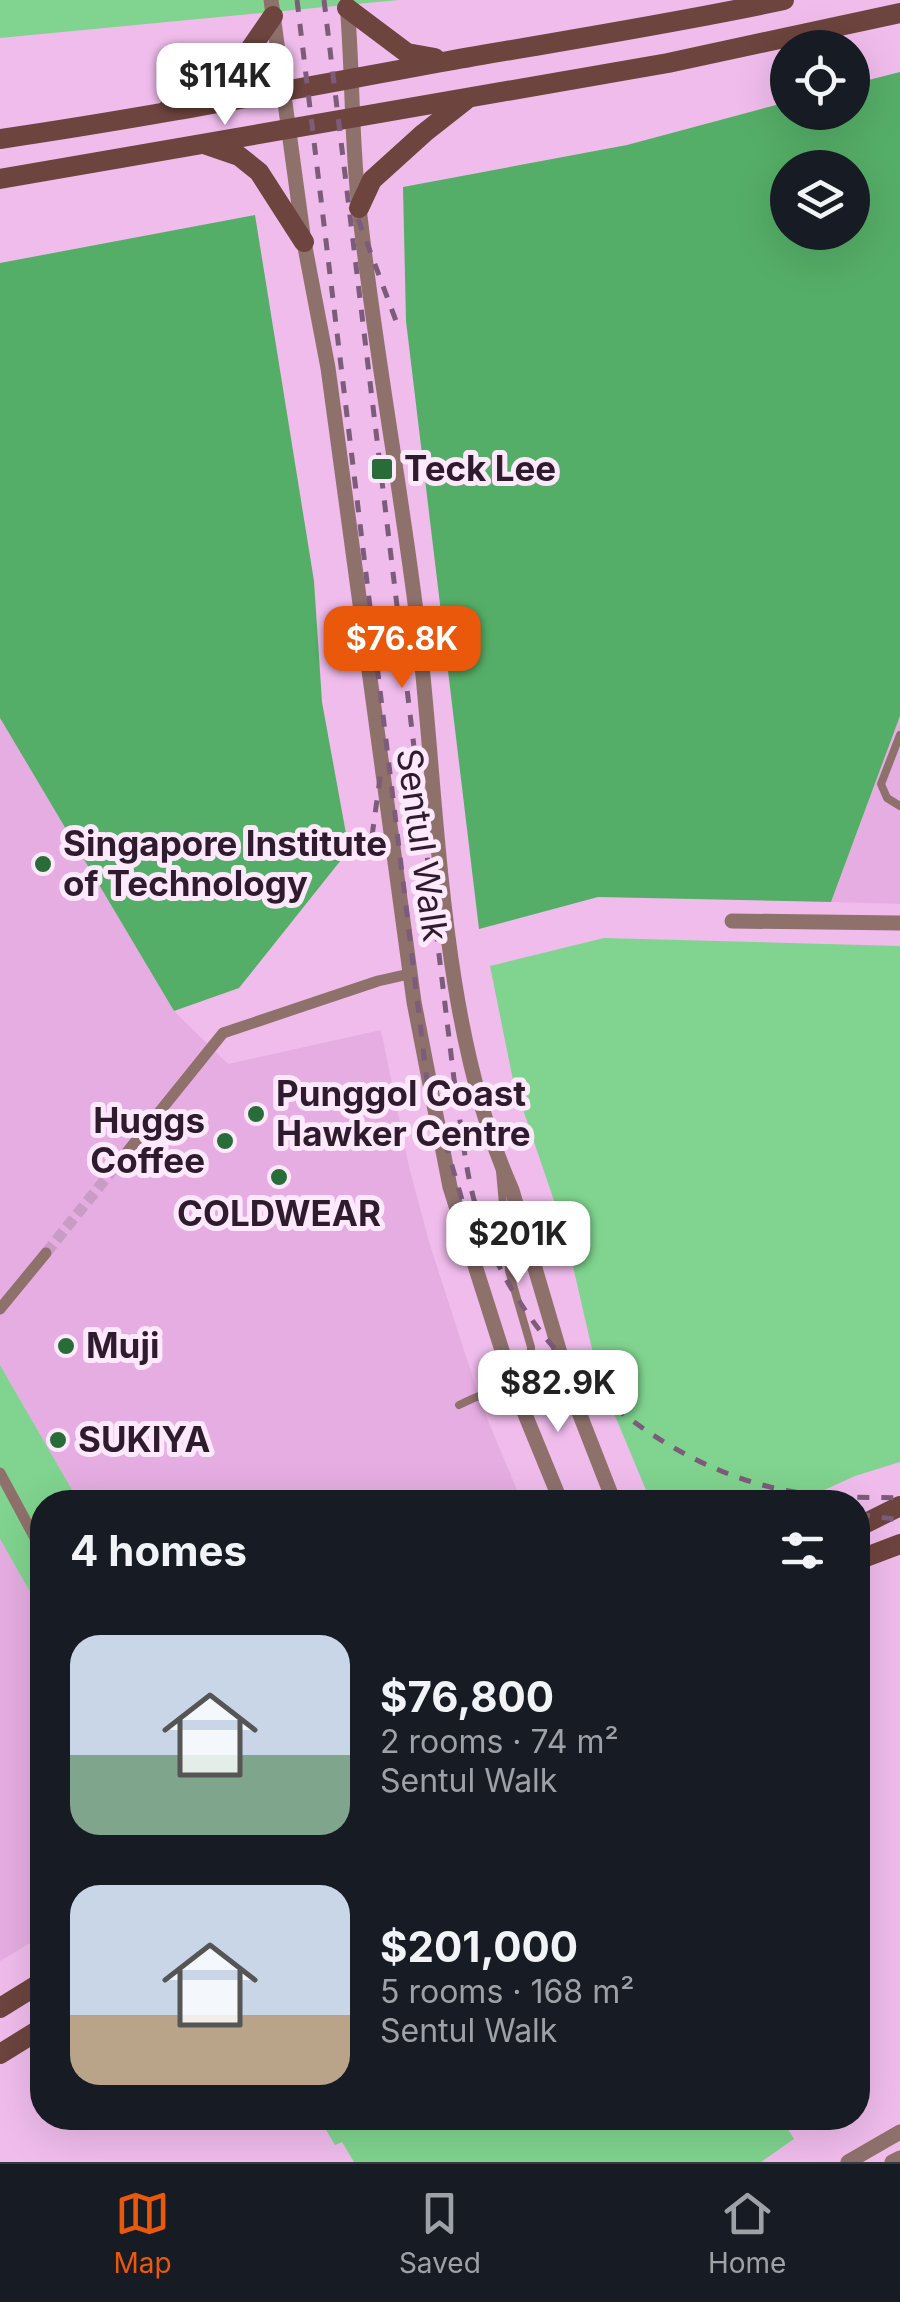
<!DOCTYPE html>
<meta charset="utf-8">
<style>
body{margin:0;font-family:Inter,sans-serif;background:#242831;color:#f1f3f6;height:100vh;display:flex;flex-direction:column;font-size:38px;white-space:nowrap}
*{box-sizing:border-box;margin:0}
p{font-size:32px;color:#9ea1a6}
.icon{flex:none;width:55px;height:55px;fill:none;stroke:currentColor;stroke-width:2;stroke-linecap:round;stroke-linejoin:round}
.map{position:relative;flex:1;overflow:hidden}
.drawer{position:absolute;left:30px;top:1490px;width:840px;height:640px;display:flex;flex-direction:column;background:#171b24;border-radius:40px;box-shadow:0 10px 40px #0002}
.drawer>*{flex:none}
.buttons{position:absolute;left:770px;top:30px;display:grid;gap:20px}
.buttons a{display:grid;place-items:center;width:100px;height:100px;border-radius:50%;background:#171b24;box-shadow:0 10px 40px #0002;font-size:50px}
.price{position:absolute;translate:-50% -85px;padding:0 22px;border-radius:20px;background:#fff;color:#222;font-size:32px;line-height:65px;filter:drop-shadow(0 2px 5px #0008)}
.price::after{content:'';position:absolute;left:50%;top:60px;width:30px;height:22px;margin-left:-15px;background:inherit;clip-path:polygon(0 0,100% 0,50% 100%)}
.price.active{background:#ea580c;color:#fff}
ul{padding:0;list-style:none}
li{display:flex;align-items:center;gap:30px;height:250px;padding:0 40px}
li span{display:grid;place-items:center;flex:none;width:280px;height:200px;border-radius:30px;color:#555}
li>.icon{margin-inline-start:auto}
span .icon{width:120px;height:120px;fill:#fffc;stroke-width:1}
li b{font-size:42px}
h2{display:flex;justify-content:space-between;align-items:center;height:120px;padding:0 40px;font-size:42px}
.menu{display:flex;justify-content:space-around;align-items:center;height:140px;border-top:2px solid #363941;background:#171b24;font-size:28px;color:#9ea1a6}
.menu a{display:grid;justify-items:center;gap:5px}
.menu .active{color:#ea580c}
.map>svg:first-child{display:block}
.built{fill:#e6ade2}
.green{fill:#80d48f}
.forest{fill:#55ae67;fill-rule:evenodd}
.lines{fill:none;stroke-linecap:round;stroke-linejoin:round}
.pedestrian-tunnel{stroke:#c99cc6;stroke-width:11;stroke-dasharray:11 5.5;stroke-linecap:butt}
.service{stroke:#8f716c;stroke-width:8}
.pedestrian{stroke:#8f716c;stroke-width:11}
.minor{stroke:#8f716c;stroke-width:15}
.secondary{stroke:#6d443e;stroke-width:20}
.rail{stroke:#7c5c7a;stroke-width:5;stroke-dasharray:12 12;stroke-linecap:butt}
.poi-dot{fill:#286d38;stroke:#fee9fc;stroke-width:4}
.labels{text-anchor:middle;stroke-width:10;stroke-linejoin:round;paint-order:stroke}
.poi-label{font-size:35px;font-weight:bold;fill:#2e1b2d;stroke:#fee9fc;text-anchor:start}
.street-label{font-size:35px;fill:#2e1b2d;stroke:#fee9fc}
</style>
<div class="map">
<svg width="900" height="2162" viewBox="0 0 900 2162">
<rect width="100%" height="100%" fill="#f0bcec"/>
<g class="built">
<path d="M900 716V904L831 902Z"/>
<path d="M0 718 174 1011 228 1064 381 1030 409 1167 430 1245 482 1406 522 1502H79L0 1365Z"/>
<path d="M0 1539 42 1613V1936L0 1961Z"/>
</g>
<g class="green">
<path d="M0 0H399L0 38Z"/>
<path d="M604 938 900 946V1462L855 1476 798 1502H651L598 1375 566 1236 513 1080 490 966Z"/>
<path d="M0 1365 79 1502H42V1613L0 1539Z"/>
<path d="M319 2118H781L794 2139 761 2162H354L342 2142 335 2145Z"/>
</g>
<g class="forest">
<path d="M900 72V716L831 902 598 897 479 929 406 321 403 187 627 145 787 102 788 112H852L853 84ZM788 168H852V232H788Z"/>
<path d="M255 215 314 581 322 702 349 850 239 988 174 1011 0 718V263Z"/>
</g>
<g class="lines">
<path class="pedestrian-tunnel" d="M46 1253 115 1167"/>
<g class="service">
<path d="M900 735 881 784 887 798 900 806"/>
<path d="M500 1171 509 1271 531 1347V1367L513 1385"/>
<path d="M459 1405C504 1383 527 1380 573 1397"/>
</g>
<g class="pedestrian">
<path d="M115 1167 223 1033 378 981 409 974"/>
<path d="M0 1309 46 1253"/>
<path d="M0 1473 42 1551"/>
</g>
<g class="minor">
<path d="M271 0 304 242 328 368 414 1002 450 1187 513 1385 561 1502"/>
<path d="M347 4C353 72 351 140 359 207 374 345 400 481 417 619 439 800 437 1022 512 1190L573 1397 614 1502"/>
<path d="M732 921 900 923"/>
<path d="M848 2162 900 2132"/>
<path d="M892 2162 900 2158"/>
</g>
<g class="secondary">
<path d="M347 8 407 53 435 58"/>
<path d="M168 109 242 61 273 16"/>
<path d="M0 139C150 117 299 88 448 61 560 41 672 24 784 0"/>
<path d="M207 145 239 156 259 172 304 242"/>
<path d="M0 179 668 63 900 13"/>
<path d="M359 208 372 180 424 133 466 100"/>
<path d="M858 1527 900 1506"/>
<path d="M858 1560 900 1544"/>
<path d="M0 2008 42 1982"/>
<path d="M0 2054 42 2028"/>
</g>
<g class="rail">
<path d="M297 0 427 1081 463 1203"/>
<path d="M324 0 454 1079C461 1121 464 1166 476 1207 515 1345 658 1473 801 1493 834 1498 867 1497 900 1498"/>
<path d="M358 219 399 329"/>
<path d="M372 836 381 771"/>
<path d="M858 1514 900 1520"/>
</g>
</g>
<g class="poi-dot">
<rect x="370" y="457" width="24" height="24" rx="5"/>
<circle cx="43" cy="864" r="10"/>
<circle cx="256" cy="1114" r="10"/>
<circle cx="225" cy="1141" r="10"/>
<circle cx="279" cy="1177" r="10"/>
<circle cx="66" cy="1346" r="10"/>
<circle cx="58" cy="1440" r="10"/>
</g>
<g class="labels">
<g class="poi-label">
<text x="404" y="481">Teck Lee</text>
<text x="63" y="856">Singapore Institute<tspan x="63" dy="40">of Technology</tspan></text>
<text x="276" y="1106">Punggol Coast<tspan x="276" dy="40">Hawker Centre</tspan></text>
<text x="205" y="1133" text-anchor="end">Huggs<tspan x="205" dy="40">Coffee</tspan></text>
<text x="279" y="1226" text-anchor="middle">COLDWEAR</text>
<text x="86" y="1358">Muji</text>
<text x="78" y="1452">SUKIYA</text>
</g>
<g class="street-label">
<text transform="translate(422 845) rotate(82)" y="12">Sentul Walk</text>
</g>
</g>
</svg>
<div class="buttons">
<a><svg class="icon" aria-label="locate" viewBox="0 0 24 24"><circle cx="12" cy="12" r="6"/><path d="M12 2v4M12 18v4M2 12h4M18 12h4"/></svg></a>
<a><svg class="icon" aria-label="layers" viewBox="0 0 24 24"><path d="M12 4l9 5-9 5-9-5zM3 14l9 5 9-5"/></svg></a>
</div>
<b class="price" style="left:225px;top:128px">$114K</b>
<b class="price active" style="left:402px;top:691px">$76.8K</b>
<b class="price" style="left:518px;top:1286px">$201K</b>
<b class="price" style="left:558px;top:1435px">$82.9K</b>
<section class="drawer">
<h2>4 homes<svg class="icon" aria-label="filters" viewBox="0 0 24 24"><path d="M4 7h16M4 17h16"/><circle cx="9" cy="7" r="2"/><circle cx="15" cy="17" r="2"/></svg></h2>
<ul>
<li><span style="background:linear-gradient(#c9d6e8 60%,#7fa58c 0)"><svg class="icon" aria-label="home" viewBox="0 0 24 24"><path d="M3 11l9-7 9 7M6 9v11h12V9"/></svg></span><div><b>$76,800</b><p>2 rooms · 74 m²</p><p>Sentul Walk</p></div></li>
<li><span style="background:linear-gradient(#c9d6e8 65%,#b9a48a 0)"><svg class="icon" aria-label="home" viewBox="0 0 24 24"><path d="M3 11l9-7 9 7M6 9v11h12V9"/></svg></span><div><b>$201,000</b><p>5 rooms · 168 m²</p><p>Sentul Walk</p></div></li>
</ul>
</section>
</div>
<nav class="menu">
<a class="active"><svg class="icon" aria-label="map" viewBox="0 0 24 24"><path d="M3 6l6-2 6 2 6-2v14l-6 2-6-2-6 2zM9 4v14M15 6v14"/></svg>Map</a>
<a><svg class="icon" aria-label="saved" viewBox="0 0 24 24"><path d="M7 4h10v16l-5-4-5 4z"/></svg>Saved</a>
<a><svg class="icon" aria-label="home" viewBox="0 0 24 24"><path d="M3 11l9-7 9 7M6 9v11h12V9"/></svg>Home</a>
</nav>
